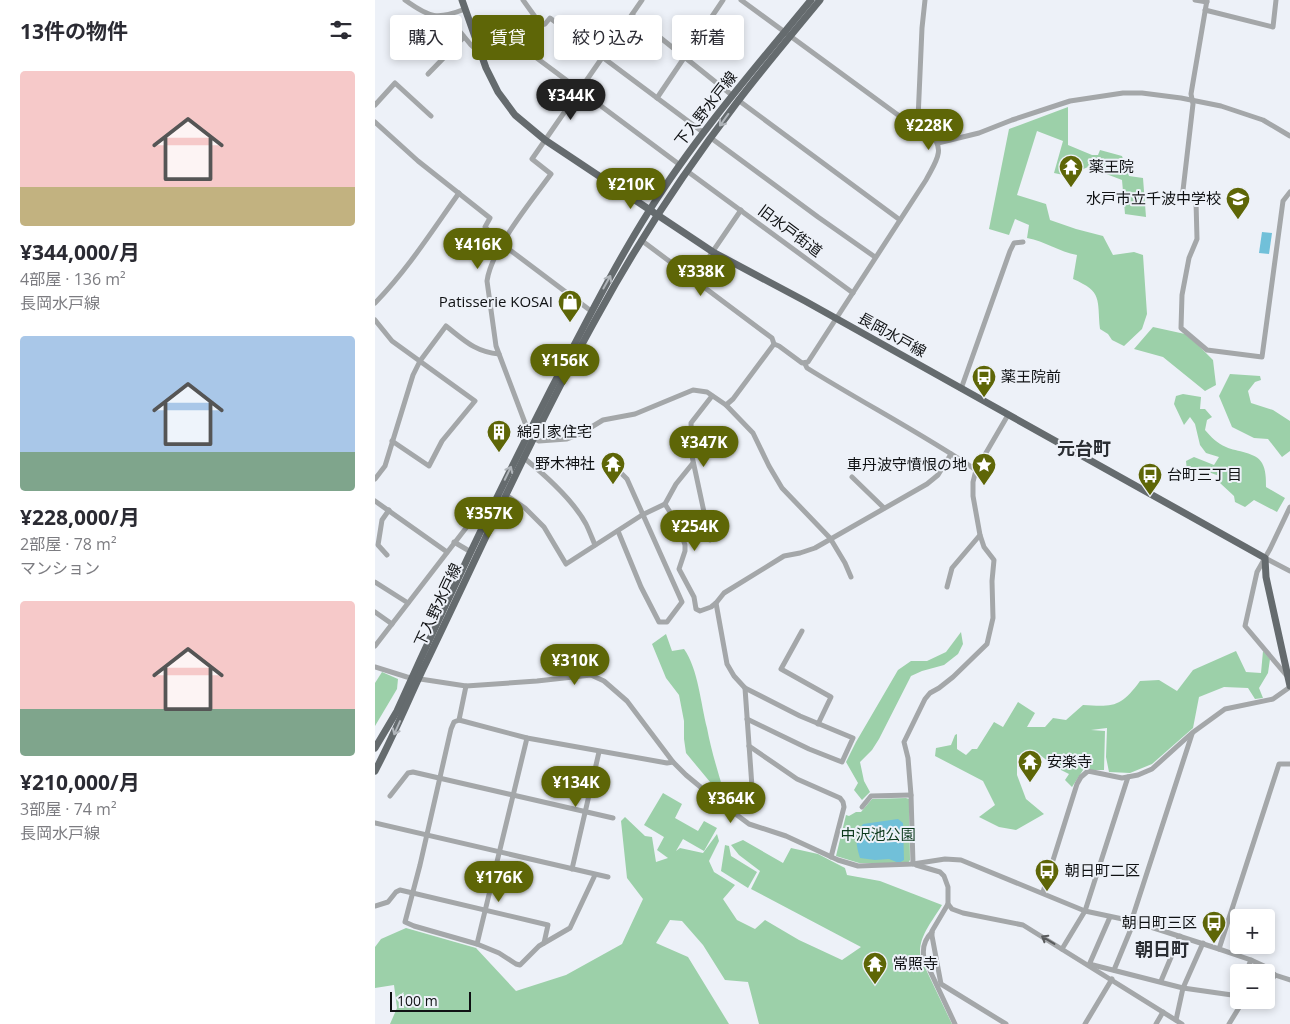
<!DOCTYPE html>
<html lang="ja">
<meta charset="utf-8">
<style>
body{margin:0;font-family:"Open Sans","Noto Sans JP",sans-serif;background:#f7f7f7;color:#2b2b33;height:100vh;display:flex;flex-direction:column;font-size:19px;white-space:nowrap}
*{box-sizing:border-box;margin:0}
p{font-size:16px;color:#7c7c81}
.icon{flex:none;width:28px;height:28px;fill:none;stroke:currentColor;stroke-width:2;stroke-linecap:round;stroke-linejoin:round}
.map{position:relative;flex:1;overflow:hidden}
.panel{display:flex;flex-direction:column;background:#fff;width:375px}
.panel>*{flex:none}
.guide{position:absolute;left:15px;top:15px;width:475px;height:45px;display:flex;gap:10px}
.tools{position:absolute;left:855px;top:909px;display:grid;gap:10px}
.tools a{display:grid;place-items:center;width:45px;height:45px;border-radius:5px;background:#fff;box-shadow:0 2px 8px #0003;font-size:25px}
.scale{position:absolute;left:15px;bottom:12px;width:81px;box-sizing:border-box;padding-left:5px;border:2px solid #0f1113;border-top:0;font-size:14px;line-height:18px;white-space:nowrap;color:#0f1113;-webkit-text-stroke:4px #edf1f8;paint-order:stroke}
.price{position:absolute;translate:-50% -42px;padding:0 11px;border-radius:18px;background:#5e6607;color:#fff;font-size:16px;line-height:32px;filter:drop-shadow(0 1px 2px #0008)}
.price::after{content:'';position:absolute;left:50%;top:30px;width:15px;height:11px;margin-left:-8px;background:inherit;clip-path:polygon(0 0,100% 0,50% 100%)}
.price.on{background:#222;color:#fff}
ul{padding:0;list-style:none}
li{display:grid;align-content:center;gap:10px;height:265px;padding:0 20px}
li span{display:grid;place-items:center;height:155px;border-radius:5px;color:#555}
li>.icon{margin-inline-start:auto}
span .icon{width:90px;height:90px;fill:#fffc;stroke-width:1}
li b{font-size:21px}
h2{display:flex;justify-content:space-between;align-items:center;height:60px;padding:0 20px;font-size:21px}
.pill{padding:0 18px;border-radius:5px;background:#fff;box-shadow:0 2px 8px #0003;font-size:18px;line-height:45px}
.pill.on{background:#5e6607;color:#fff}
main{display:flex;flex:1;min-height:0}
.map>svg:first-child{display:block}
.green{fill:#9cd0a9}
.water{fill:#71c0d9}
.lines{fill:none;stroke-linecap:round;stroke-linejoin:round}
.minor{stroke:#a4a7a9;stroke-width:5}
.major{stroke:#656b6e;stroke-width:7}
.oneway{stroke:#b0b5ba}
.oneway2{stroke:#5a5c5e}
.labels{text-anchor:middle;stroke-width:4;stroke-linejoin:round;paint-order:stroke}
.street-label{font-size:15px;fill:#0f1113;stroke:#edf1f8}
.poi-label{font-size:15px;fill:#0f1113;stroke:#edf1f8;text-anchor:start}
.park-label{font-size:15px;fill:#0d3a1d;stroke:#edf1f8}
.quarter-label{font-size:18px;font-weight:bold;fill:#2b2e33;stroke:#edf1f8}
</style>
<main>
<section class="panel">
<h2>13件の物件<svg class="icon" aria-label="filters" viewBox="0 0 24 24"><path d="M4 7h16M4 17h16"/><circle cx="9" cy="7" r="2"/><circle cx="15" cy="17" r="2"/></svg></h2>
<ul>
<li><span style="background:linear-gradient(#f6c9c9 75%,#c2b280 0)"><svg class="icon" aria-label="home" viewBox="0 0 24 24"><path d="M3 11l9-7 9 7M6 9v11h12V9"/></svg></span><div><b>¥344,000/月</b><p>4部屋 · 136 m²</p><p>長岡水戸線</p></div></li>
<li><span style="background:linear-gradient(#a9c7e8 75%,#7fa58c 0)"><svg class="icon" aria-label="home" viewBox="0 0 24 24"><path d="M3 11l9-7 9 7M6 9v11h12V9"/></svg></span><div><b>¥228,000/月</b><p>2部屋 · 78 m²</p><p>マンション</p></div></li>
<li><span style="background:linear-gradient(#f6c9c9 70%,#7fa58c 0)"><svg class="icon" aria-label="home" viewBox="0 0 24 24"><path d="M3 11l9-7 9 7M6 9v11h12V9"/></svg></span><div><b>¥210,000/月</b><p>3部屋 · 74 m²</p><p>長岡水戸線</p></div></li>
</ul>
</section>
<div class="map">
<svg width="915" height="1024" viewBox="0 0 915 1024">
<rect width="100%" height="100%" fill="#edf1f8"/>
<g class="green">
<path d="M693 107V145L717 155H723L725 150 747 156 754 176 768 178 771 217 750 214 747 180 713 167 706 170 698 177 679 173 688 141 662 131 642 195 671 204 675 220 701 229 728 236 738 255 759 252 768 255 772 314 767 329 749 346 737 340 733 334 725 329C722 299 728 292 698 279L702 255C684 252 670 241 652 238L654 225 640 219 634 235 614 229 634 129Z"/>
<path d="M778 327 810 334 823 345 838 360 841 385 830 391 788 357 759 349Z"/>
<path d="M855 374 885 376 886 380 880 382 873 391 876 403 898 410 915 421V451L907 457 893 439 879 438 857 427 844 396Z"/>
<path d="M808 394 826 397 825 409H830L837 417 832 420 830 430C836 437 842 443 851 447 862 452 881 452 887 463 891 470 891 479 891 487L910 498 902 512 879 500 870 507 860 502 859 496 845 483 847 477 820 467 812 471 811 461 819 457 839 465 844 457 831 453 825 445 820 424 815 417 809 425 799 404 801 396Z"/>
<path d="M586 632 588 644 583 654 569 665 547 671 536 676 504 739 497 750 485 762 489 781 495 792 487 800 479 790 483 783 471 762 481 742 523 670 536 661H552L571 652Z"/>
<path d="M291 634 297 651 309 649C323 668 326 705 332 728 336 749 342 769 348 789L345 794 311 753 309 739V721L304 695 291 678 277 644Z"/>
<path d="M861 651 871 672 886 673 888 651 895 659 893 673 884 688 888 698 880 699 873 688 849 687 824 697 818 728 777 764 755 773 734 772 731 757 732 728 716 730 730 731 729 770H708L697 787 690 780 694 774 680 767 664 754 642 755V775L651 799 669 814 641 830 624 827 604 817 620 805 608 781 560 756 561 748 576 745 580 735 582 734V749L591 755 597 749H602L619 722 628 727 643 702 660 713 652 727H670L678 718 691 720 708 705C739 707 746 707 765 681L784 680 802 691 818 670Z"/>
<path d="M7 672 23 679 22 689 0 726V683Z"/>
<path d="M288 793 307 804 300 818 323 831 329 821 342 828 329 851 308 839 301 851 305 848 328 853 342 834 344 841 334 861 339 872 360 885 348 899 362 920 380 929 390 920 424 940 467 960 486 947 376 889 385 871 364 855 356 845 368 840 408 863 416 848 443 854 470 868 472 875 505 881 567 905C557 922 541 939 546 959L577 1024H384L373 982 350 980 328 945 307 921 295 920 281 943 313 957 354 1024H15L22 1008 19 985 0 988V947L6 939 31 928 101 948 141 991 191 975 247 944 268 899 252 878 246 821 250 817 270 836 277 837 281 862 293 858 282 850 289 837 269 825Z"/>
<path d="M531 798 534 799 535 860 533 863H484L461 856 471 815 474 816 481 812H486L497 799Z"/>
<path d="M350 845 354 846 356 856 382 872 373 888 346 871Z"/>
</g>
<g class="water">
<path d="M887 232 897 233 894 254 884 253Z"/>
<path d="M523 819 528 823 529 860 524 863 514 859 500 860 485 858C481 845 479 835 488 824Z"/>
</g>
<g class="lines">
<g class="minor">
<path d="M30 0C55 18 62 20 90 9"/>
<path d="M148 0 166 25 154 43 153 50 155 53 305 165"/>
<path d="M267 0 157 159 176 174C157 200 116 250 112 281L121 346 152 428 157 437 164 441 192 439 205 434 228 420 260 414 318 390 332 392 351 405 358 399 399 344 404 346 427 363 433 362 551 180C559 164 573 148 554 134 547 129 544 127 543 119L547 28 550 0"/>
<path d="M366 0 538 126 545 127"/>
<path d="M820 0 832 2"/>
<path d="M832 0 816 94 818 104 807 199 821 201 822 239 814 258 807 295 806 328 832 350 887 357 908 201 915 192"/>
<path d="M830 10 898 27 901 0"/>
<path d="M257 15 358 96"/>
<path d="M72 16 96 45 106 54"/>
<path d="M166 25 170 24 175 18 329 133"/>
<path d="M53 74 89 37"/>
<path d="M282 98 348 0"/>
<path d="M363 100 525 220"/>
<path d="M0 105 20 83 56 116"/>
<path d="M0 122 43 161 115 218 110 227 127 244 216 311"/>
<path d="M336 138 443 217 500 257"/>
<path d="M563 143 604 133 637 120 695 101 748 93H767L806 98 846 106 888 120 915 136"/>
<path d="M312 171 478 293"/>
<path d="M266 240 397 338 399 344"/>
<path d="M319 279 366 210"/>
<path d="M0 303C33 269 57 231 84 193"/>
<path d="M0 320 17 341 100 401 67 441 54 466 17 441"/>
<path d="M430 364 432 368C488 403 546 433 601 470"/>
<path d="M586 389 635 251 639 243 648 242"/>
<path d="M351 405 378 433 394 466 407 488 455 538 470 563 476 577"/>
<path d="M149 458C170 475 198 500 211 524 214 530 217 538 220 545"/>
<path d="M242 469 252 479 307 602 292 622H284L266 587 243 531"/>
<path d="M477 477 509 508"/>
<path d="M0 479 10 466 38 375 45 361 71 326C89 340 100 352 124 354"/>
<path d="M131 495 150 508 169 527 191 564 267 515 290 504 301 484 318 463"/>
<path d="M0 501 72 552"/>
<path d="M290 504 303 525 310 545V551L304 569 319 597 321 609 325 611 336 607 341 603 349 593 409 556 425 553 440 548 552 484 563 475 576 454"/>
<path d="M335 540 317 456 316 423 337 396"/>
<path d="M79 542 96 552"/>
<path d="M12 555 3 545 7 520 14 510"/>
<path d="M890 558 915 571"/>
<path d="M0 582 33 603"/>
<path d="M572 587 577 568 605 535"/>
<path d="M341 603 352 664 359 676 370 688 425 716 478 738 467 762 434 749 372 719"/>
<path d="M0 612 17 624"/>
<path d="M427 631 406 669 456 697 443 724"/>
<path d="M0 646 101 515 112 517"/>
<path d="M0 667 32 677 91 686 162 681 216 675 229 681 252 701 298 762 311 775 334 794 355 807 358 812 374 824 411 836 463 860 483 866 538 864 570 859 586 860 710 911 757 921 844 949 876 960 889 966 900 975 915 980"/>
<path d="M912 676 870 626 882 572 895 549 915 507"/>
<path d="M91 686 84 720 79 722 76 729 45 865 30 922 39 926 102 944 124 953 141 964 145 965 164 946 195 928 220 875"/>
<path d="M84 720 152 738 292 763 298 762"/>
<path d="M374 746 422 779 465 798 468 802 469 807 456 857"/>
<path d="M15 796 33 773 38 772 238 818"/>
<path d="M355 807 377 787 370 688"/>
<path d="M487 807 496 796 536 795"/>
<path d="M0 823 233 877"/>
<path d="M538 864 536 795 533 758 529 742 550 699 555 693 564 688 578 677 612 644 618 618 617 581 619 560 609 547 605 535 598 496V482L601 470 633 415"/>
<path d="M541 865 565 872 569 876 573 887V904L557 931V936L566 984 631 1024"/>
<path d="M197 869 224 752"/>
<path d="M668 892 702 784 706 777 713 771 747 778 763 775 777 769 817 733 850 709 898 699 915 687"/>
<path d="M573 904 577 909 588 913 648 925 807 1024"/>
<path d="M0 906 13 902 21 892 25 890 173 925 169 943"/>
<path d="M735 917 714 965H718L808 988 864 996"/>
<path d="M557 932C550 939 547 948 549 958L580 1024"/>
<path d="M102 944 152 738"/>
<path d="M687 949 710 911 753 777"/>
<path d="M844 949 904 764H915"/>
<path d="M739 970 758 924 757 919 817 734"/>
<path d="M871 972 876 960"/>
<path d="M786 981 805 936"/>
<path d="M891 988 900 975"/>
<path d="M801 1020 808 988 828 943"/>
<path d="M710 1024 737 979"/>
<path d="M781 1024 788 1012"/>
<path d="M854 1024 865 1006"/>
</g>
<g class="major">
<path d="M87 0 111 68 123 92 140 115 170 140 338 252 430 301 890 558 891 577 915 686"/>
<path d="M0 748 22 711C71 602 122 495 176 389 208 329 238 268 274 211 321 136 380 68 436 0"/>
<path d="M0 771C18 737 32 703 48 669 105 551 159 430 223 315 264 240 311 169 363 101 389 67 417 34 445 0"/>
</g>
</g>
<defs><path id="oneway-shaft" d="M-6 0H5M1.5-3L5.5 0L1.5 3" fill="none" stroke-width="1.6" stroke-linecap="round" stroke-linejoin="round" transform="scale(1.25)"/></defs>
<g class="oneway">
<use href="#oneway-shaft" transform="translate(349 120) rotate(126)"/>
<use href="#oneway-shaft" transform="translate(232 282) rotate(-61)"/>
<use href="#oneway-shaft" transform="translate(133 473) rotate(-64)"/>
<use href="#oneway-shaft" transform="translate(22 728) rotate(114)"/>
</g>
<use class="oneway2" href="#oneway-shaft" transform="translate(673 940) rotate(-149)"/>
<defs>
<symbol id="temple-pin" viewBox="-11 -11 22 30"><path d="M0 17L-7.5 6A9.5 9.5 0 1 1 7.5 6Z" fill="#5e6607" stroke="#edf1f8"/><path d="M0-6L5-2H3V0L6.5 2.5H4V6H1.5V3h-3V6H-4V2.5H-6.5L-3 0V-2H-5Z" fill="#fff"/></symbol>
<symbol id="school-pin" viewBox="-11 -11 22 30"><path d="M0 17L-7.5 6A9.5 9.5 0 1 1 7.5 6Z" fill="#5e6607" stroke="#edf1f8"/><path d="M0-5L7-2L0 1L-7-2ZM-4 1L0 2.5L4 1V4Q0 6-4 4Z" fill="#fff"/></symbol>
<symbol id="shop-pin" viewBox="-11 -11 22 30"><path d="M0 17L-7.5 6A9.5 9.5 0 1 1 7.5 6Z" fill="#5e6607" stroke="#edf1f8"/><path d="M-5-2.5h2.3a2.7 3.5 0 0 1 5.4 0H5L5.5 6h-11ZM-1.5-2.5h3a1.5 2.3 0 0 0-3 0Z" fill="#fff"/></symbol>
<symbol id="bus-pin" viewBox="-11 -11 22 30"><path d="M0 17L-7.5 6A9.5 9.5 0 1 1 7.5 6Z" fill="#5e6607" stroke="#edf1f8"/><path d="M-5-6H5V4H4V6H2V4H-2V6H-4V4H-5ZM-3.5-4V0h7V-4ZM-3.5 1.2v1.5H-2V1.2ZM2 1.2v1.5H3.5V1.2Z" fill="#fff"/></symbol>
<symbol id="building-pin" viewBox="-11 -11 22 30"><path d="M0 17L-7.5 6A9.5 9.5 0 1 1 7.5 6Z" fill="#5e6607" stroke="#edf1f8"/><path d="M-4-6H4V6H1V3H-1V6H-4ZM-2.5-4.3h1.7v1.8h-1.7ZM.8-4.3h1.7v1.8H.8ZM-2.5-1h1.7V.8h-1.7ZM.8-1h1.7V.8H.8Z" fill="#fff"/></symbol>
<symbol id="sight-pin" viewBox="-11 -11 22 30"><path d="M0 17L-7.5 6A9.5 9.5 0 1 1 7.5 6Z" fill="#5e6607" stroke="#edf1f8"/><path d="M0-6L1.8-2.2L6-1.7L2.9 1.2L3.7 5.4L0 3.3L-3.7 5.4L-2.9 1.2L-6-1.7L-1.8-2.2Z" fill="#fff"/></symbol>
</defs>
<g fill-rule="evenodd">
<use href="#temple-pin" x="682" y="153" width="28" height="38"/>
<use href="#school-pin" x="849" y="185" width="28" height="38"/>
<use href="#shop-pin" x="181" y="288" width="28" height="38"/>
<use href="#bus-pin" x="595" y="363" width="28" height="38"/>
<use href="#building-pin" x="110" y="418" width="28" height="38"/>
<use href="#temple-pin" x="224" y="450" width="28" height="38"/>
<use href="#sight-pin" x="595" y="451" width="28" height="38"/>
<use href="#bus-pin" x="761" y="461" width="28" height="38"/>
<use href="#temple-pin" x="641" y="748" width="28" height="38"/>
<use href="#bus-pin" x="658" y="857" width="28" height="38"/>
<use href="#bus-pin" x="825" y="909" width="28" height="38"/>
<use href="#temple-pin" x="486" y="950" width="28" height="38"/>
</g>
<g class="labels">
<g class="street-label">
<text transform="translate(331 109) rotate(-52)" y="5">下入野水戸線</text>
<text transform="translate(415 231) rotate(37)" y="5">旧水戸街道</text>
<text transform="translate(517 335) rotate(29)" y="5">長岡水戸線</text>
<text transform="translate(63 605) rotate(-65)" y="5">下入野水戸線</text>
</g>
<g class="poi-label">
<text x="714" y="172">薬王院</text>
<text x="846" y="204" text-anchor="end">水戸市立千波中学校</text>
<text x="178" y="307" text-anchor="end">Patisserie KOSAI</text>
<text x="626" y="382">薬王院前</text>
<text x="142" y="437">綿引家住宅</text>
<text x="220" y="469" text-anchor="end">野木神社</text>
<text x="592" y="470" text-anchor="end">車丹波守憤恨の地</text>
<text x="792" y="480">台町三丁目</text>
<text x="672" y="767">安楽寺</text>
<text x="690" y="876">朝日町二区</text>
<text x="822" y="928" text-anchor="end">朝日町三区</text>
<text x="518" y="969">常照寺</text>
</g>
<g class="park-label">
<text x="503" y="840">中沢池公園</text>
</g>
<g class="quarter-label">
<text x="709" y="455">元台町</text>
<text x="787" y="956">朝日町</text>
</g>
</g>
</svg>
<div class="tools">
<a>+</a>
<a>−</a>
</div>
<div class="scale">100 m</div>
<b class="price on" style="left:196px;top:121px">¥344K</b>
<b class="price" style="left:554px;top:151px">¥228K</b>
<b class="price" style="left:256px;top:210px">¥210K</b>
<b class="price" style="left:103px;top:270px">¥416K</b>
<b class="price" style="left:326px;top:297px">¥338K</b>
<b class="price" style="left:190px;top:386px">¥156K</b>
<b class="price" style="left:329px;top:468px">¥347K</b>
<b class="price" style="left:114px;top:539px">¥357K</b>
<b class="price" style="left:320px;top:552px">¥254K</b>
<b class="price" style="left:200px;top:686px">¥310K</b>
<b class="price" style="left:201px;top:808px">¥134K</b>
<b class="price" style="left:356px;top:824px">¥364K</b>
<b class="price" style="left:124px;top:903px">¥176K</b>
<div class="guide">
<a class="pill">購入</a>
<a class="pill on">賃貸</a>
<a class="pill">絞り込み</a>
<a class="pill">新着</a>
</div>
</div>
</main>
